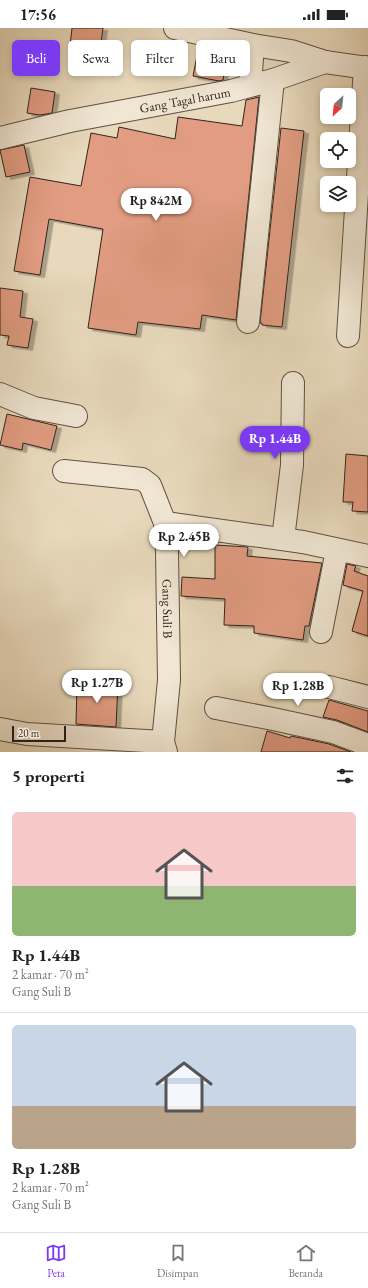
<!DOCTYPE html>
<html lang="id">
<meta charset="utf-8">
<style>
body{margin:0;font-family:"EB Garamond",serif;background:#f6f6f6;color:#222;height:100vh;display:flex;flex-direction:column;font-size:15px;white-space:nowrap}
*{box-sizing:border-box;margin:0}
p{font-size:13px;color:#767676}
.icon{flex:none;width:22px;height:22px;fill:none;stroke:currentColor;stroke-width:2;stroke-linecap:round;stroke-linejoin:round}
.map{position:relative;height:724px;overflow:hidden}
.panel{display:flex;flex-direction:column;background:#fff;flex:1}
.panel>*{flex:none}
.top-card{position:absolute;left:12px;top:12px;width:344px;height:36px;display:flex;gap:8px}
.needle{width:26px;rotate:207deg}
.buttons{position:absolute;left:320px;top:60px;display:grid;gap:8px}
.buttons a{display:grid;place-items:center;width:36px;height:36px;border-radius:6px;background:#fff;box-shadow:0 2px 6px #0003;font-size:20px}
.scale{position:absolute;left:12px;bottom:10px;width:54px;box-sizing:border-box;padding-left:4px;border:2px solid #30231c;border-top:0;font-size:11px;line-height:14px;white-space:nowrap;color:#30231c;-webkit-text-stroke:3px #f0e6d3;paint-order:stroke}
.price{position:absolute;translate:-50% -34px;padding:0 9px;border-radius:14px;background:#fff;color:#222;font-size:13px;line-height:26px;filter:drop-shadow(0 1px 2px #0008)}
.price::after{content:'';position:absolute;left:50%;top:24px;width:12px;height:9px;margin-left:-6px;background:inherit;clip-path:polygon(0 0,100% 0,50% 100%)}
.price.active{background:#7c3aed;color:#fff}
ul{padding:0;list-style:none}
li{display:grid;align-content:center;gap:8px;height:212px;padding:0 12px}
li+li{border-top:1px solid #e0e0e0}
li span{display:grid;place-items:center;height:124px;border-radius:6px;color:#555}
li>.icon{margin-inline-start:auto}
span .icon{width:72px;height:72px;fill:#fffc;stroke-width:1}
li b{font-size:17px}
h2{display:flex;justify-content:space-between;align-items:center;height:48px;padding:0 12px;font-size:17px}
.chip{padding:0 14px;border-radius:6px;background:#fff;box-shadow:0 2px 6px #0003;font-size:14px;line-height:36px}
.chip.active{background:#7c3aed;color:#fff}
.status{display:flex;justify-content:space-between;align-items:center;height:28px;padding:0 20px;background:#fff;direction:ltr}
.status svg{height:11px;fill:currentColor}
.tab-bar{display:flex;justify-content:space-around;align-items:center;height:56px;border-top:1px solid #e0e0e0;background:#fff;font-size:11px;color:#767676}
.tab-bar a{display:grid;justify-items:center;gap:2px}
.tab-bar .active{color:#7c3aed}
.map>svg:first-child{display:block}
.building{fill:#e19c81;stroke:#30231c;filter:url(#shadow)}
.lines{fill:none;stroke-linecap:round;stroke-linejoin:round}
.minor-casing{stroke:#5e5044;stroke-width:24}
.minor{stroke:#f0e6d3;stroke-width:22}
.labels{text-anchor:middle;stroke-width:3.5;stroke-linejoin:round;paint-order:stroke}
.street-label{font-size:13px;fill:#30231c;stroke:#f0e6d3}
</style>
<div class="status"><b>17:56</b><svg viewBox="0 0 49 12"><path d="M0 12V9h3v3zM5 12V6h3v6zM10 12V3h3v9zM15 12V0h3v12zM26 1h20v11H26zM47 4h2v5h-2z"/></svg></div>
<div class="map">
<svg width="368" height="724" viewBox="0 0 368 724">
<defs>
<filter id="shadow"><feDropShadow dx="4.5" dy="2.5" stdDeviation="0" flood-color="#0004"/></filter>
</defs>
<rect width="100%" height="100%" fill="#e8d9bc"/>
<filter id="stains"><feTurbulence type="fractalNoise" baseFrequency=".005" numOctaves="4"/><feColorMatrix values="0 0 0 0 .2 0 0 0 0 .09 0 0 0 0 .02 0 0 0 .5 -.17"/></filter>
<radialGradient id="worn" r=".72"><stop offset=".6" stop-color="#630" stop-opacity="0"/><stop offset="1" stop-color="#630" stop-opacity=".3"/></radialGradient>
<g class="building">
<path d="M72 0H103L100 22 70 18Z"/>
<path d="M197 28 226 34 223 52 219 53 193 48Z"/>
<path d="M31 60 55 64 52 85 40 87 27 85Z"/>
<path d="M259 69 236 292 202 287 200 301 138 294 136 307 88 300 103 201 49 191 40 247 14 243 30 149 81 158 91 105 117 110 119 99 175 111 178 89 242 98 246 72Z"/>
<path d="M281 100 304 103 282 299 262 297V295H260Z"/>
<path d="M24 117 30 144 6 149 0 122Z"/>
<path d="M0 260 23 263 20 289 33 291 28 320 7 317 9 308 0 307Z"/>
<path d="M7 386 57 398 51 422 23 415 22 422 0 417Z"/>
<path d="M346 426 368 428V484L352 483 353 474H343Z"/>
<path d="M215 517 248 519 247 528 322 535 309 598H305L303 612 254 605V598L224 597 225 571 181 568 182 549 215 551Z"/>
<path d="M347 536 356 538 354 543 368 548V608L352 603 363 563 343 557Z"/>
<path d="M77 654 118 655 116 699 76 696Z"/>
<path d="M329 672 368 683V704L337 692 323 689Z"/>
<path d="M267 703 290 710 291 708 329 716 351 724H261Z"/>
</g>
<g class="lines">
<defs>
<g id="minor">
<path d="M175 0 253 17 291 23 325 34"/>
<path d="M250 57 253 17"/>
<path id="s1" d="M0 110 70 93 231 63 273 52 325 34 368 40"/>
<path d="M248 294 273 52"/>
<path d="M348 308 365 39"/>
<path d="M0 366 34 380 76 388"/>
<path id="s2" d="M64 443 142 451 150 457 165 495 167 524 169 652 163 714 166 724"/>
<path d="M165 495 303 514 368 528"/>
<path d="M283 511 292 437 293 355"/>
<path d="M321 604 337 522"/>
<path d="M329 659 368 669"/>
<path d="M216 680 273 691 333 704 368 717"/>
<path d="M0 701 27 706 163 714"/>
</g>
</defs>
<use href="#minor" class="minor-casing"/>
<use href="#minor" class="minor"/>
</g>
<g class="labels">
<g class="street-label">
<text dy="5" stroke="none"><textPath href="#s1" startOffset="189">Gang Tagal harum</textPath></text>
<text dy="5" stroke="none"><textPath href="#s2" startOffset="215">Gang Suli B</textPath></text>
</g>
</g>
<rect width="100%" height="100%" filter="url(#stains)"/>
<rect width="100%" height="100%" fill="url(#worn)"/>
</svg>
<div class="buttons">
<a><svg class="needle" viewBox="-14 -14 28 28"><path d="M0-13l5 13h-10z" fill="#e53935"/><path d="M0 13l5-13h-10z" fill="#767676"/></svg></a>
<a><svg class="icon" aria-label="locate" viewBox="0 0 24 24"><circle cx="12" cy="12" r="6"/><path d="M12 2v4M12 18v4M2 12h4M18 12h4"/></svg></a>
<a><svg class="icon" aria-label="layers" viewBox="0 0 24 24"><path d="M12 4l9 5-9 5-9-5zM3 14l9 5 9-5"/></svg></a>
</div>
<div class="scale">20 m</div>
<b class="price" style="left:156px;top:194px">Rp 842M</b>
<b class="price active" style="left:275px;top:432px">Rp 1.44B</b>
<b class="price" style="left:184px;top:530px">Rp 2.45B</b>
<b class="price" style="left:97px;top:676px">Rp 1.27B</b>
<b class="price" style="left:298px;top:679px">Rp 1.28B</b>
<div class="top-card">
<a class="chip active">Beli</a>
<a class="chip">Sewa</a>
<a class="chip">Filter</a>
<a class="chip">Baru</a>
</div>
</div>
<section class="panel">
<h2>5 properti<svg class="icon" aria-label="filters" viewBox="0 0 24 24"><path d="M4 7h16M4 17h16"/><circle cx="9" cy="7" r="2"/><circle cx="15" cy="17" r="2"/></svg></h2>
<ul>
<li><span style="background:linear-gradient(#f6c9c9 60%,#8fb573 0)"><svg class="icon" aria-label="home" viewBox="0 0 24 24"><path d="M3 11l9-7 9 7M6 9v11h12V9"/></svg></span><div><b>Rp 1.44B</b><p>2 kamar · 70 m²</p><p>Gang Suli B</p></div></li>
<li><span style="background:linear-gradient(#c9d6e8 65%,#b9a48a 0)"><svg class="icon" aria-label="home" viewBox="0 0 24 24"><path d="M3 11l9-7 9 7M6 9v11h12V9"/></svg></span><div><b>Rp 1.28B</b><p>2 kamar · 70 m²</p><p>Gang Suli B</p></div></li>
</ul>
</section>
<nav class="tab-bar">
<a class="active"><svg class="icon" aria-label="map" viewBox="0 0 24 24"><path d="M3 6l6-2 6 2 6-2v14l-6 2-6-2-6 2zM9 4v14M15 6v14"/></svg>Peta</a>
<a><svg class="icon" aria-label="saved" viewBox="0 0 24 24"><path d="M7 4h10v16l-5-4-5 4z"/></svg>Disimpan</a>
<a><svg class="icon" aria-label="home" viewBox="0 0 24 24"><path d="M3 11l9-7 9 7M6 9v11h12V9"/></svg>Beranda</a>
</nav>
